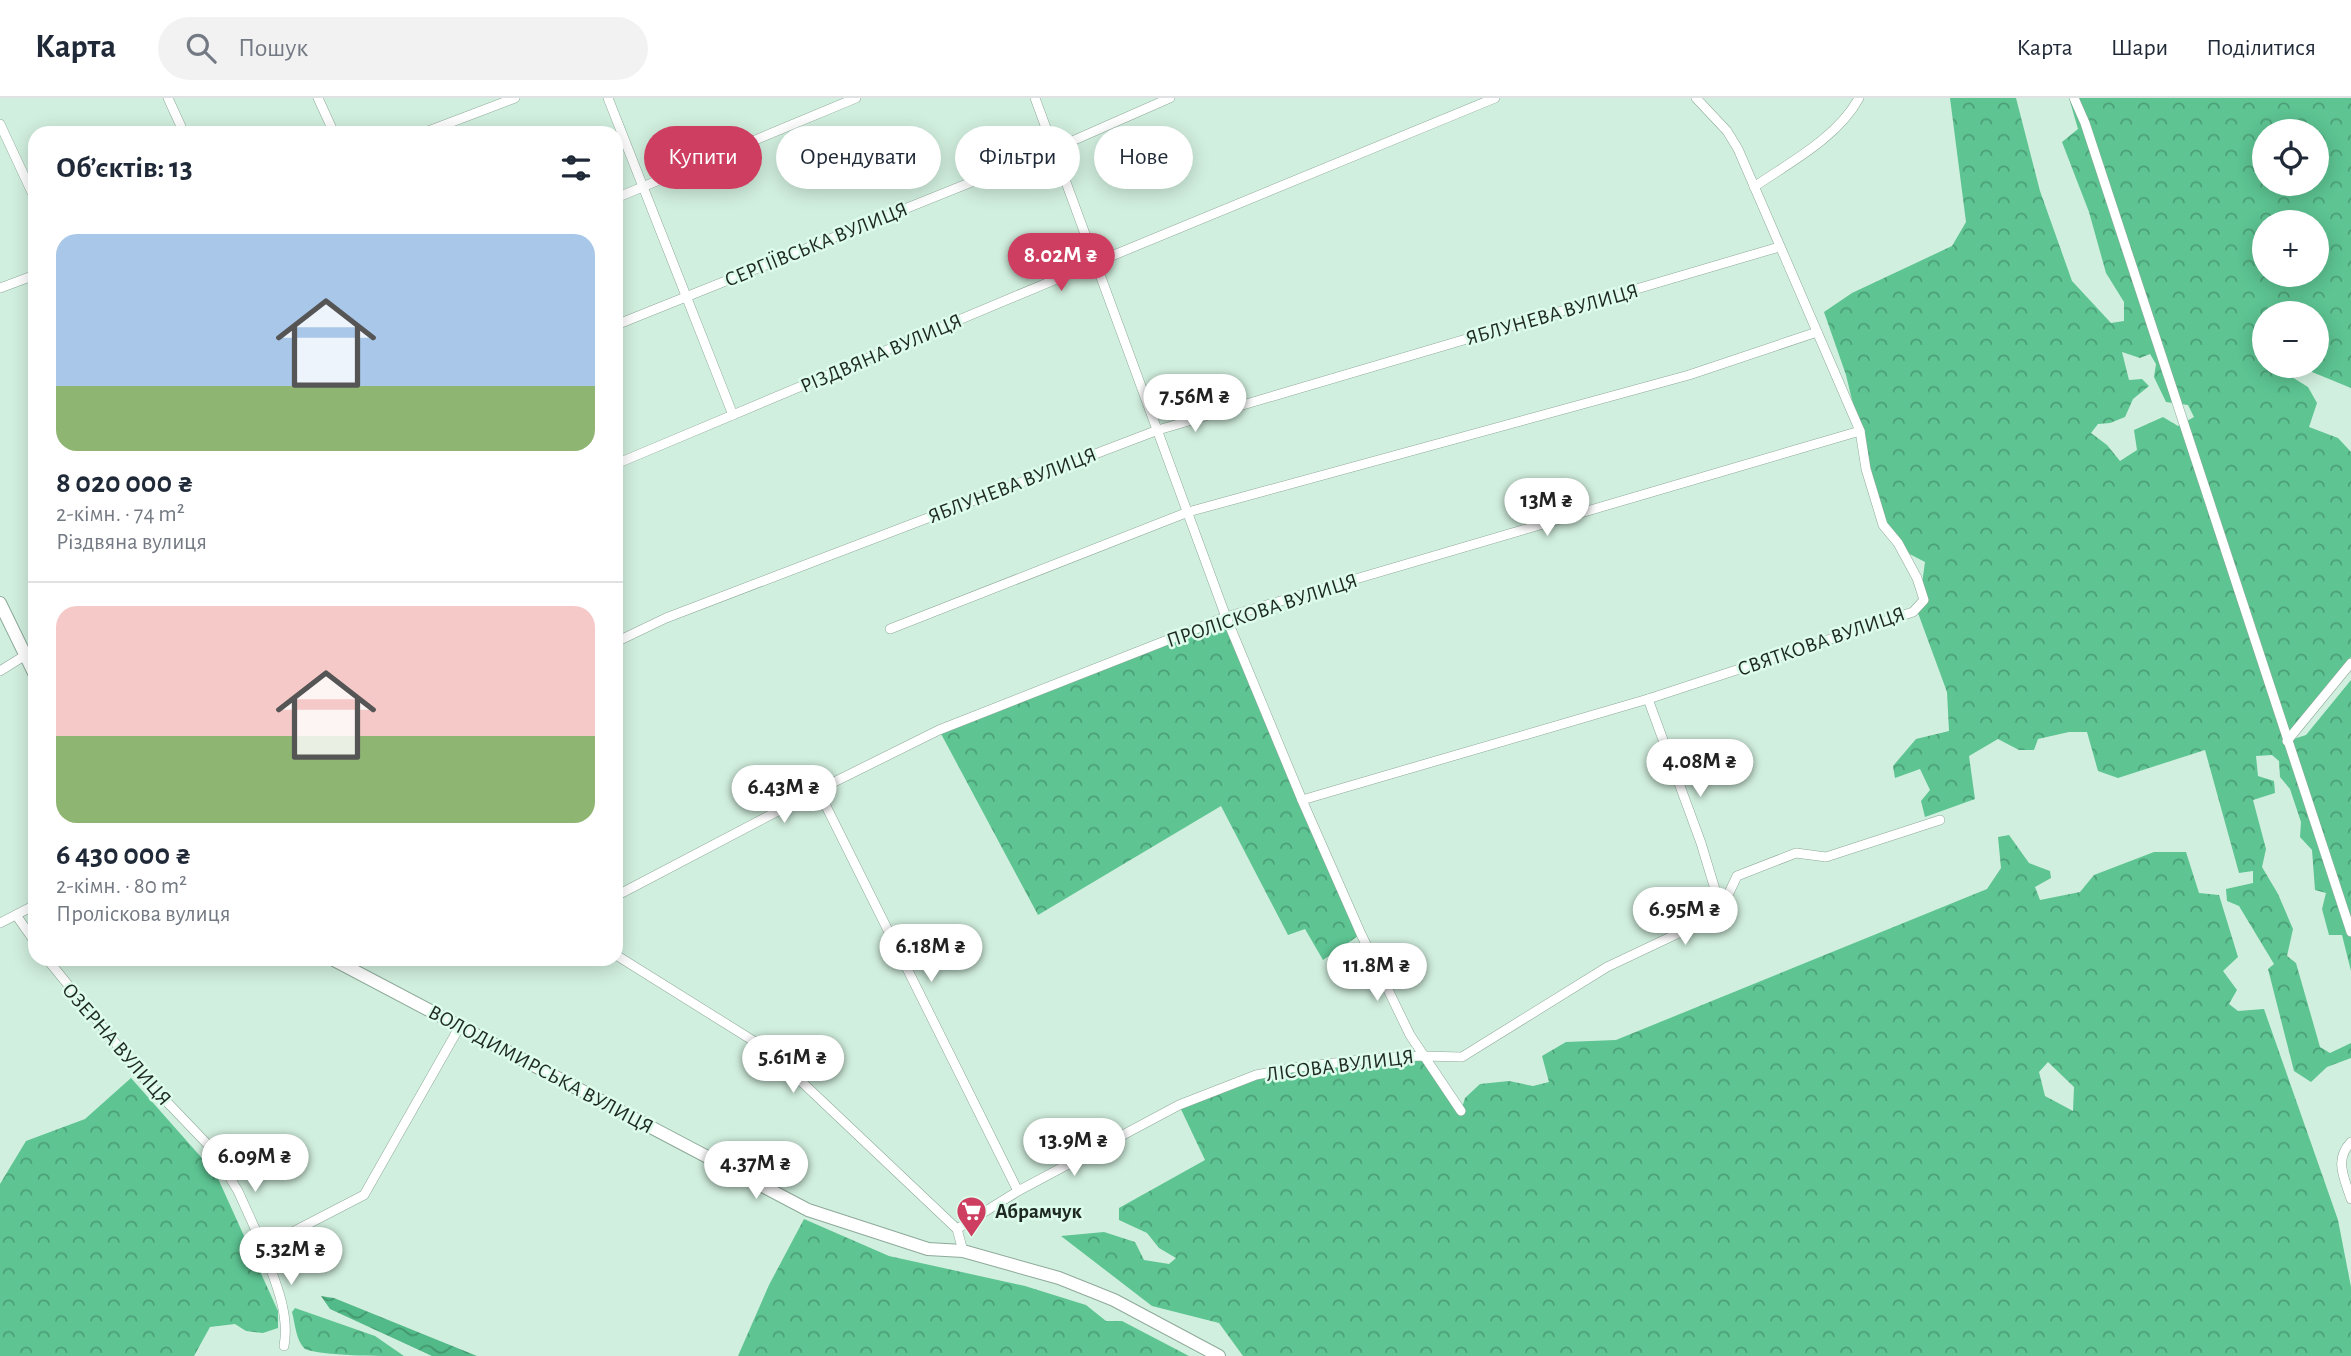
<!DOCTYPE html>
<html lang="uk">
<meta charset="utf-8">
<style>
body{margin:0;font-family:"Alegreya Sans",sans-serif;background:#f2f2f3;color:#1f2937;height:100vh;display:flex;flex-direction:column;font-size:26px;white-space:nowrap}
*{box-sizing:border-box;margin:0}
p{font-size:23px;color:#747a83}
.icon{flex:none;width:38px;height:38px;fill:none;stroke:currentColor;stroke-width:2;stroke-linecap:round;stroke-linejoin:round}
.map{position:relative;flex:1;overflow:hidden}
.panel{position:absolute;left:28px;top:28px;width:595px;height:840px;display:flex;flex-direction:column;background:#fff;border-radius:21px;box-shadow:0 4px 18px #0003}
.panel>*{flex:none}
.top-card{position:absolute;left:644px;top:28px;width:665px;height:63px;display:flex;gap:14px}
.tools{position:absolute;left:2252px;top:21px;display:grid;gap:14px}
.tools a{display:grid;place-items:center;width:77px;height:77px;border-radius:50%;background:#fff;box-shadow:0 4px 18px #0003;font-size:35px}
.price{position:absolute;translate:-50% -60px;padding:0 16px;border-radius:24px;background:#fff;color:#222;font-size:23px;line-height:46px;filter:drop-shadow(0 2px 4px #0008)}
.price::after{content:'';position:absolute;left:50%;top:42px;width:21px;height:16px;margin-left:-10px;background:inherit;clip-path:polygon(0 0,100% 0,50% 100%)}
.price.active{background:#ce3e61;color:#fff}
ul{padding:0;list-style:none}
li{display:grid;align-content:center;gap:14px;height:371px;padding:0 28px}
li+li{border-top:2px solid #e0e1e3}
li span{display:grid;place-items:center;height:217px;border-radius:21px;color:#555}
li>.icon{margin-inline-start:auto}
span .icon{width:126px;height:126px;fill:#fffc;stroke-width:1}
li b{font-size:30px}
h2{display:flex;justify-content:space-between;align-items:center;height:84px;padding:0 28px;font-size:30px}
.pill{padding:0 24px;border-radius:32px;background:#fff;box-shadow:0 4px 18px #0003;font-size:24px;line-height:63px}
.pill.active{background:#ce3e61;color:#fff}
header{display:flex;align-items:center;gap:42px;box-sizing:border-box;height:98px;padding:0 35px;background:#fff;border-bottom:2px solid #e0e1e3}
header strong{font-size:33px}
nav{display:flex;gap:38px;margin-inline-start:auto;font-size:24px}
.search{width:490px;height:63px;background:#f2f2f3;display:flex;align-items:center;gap:18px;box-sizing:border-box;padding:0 24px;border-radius:38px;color:#747a83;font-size:26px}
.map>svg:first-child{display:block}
.forest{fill:url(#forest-crowns);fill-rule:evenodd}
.water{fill:url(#water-waves)}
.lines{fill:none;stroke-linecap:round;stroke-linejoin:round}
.minor-casing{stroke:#8da999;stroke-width:10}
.secondary-casing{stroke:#8da999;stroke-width:14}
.minor{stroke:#fff;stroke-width:9}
.secondary{stroke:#fff;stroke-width:12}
.labels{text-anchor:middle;stroke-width:5;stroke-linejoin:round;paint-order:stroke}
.street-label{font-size:21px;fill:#1e2923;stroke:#defceb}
.poi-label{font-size:21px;font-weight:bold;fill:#1e2923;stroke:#defceb;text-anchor:start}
</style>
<header>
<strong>Карта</strong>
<div class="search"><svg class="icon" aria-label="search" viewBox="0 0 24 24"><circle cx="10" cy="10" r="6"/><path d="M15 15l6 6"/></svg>Пошук</div>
<nav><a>Карта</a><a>Шари</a><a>Поділитися</a></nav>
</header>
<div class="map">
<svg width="2351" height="1258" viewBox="0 0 2351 1258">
<defs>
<pattern id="forest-crowns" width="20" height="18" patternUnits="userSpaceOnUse" patternTransform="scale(1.75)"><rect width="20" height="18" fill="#5dc492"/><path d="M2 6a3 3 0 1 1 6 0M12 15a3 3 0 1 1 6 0" fill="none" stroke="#4c9f77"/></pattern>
<pattern id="water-waves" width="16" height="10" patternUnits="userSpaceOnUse" patternTransform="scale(1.75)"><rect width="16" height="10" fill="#52b988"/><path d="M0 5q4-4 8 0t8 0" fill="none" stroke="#43966f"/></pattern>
</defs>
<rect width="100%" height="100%" fill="#d1efde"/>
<g class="forest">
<path d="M1950 0H2016L2040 93 2072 183 2111 225 2124 223V204L2106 175 2089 114 2062 44 2078 31 2069 0H2351V290L2312 274 2287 276 2308 289 2317 305 2309 329 2338 340 2351 354V559L2313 604 2287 643 2306 637 2351 582V873L2342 837H2329L2322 811 2326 795 2315 792 2312 752 2300 739 2301 724 2290 691 2280 679 2279 663 2272 657 2256 658 2258 678 2274 683 2275 695 2253 702 2266 751 2262 769 2278 796 2293 831 2287 858 2296 865 2320 949 2330 955 2351 945V960L2327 969 2311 984 2294 973 2268 871 2274 866 2239 808 2227 803 2226 791 2253 785V773L2239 775 2205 652 2118 680 2098 673 2087 634H2069L2038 641 2034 652H2019L1998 641 1969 658 1975 701 1925 719 1921 703 1930 692 1920 671 1895 680 1893 668 1916 641 1949 633 1947 594 1918 515 1925 464 1894 448 1864 352 1846 277 1824 214 1852 195 1952 148 1966 124ZM2264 33H2317V86H2264ZM2264 124H2317V177H2264ZM2264 215H2317V268H2264ZM2122 254 2140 260 2150 256 2156 266 2154 279 2166 304 2188 307 2194 319 2178 328 2163 319 2134 332 2137 352 2120 363 2107 347 2091 335 2098 326 2110 325 2125 319 2133 301 2149 288 2142 281 2129 282Z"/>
<path d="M1226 519 1361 836 1323 862 1305 831 1288 837 1221 708 1038 817 939 632Z"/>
<path d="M2009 737 2029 765 2050 773 2051 780 2035 789 2040 802 2080 794 2094 777 2154 754H2186L2199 795 2219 797 2238 859 2223 873 2237 892 2229 906 2238 913 2264 911 2338 1122 2351 1189V1258H1243L1219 1225 1152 1208 1061 1138 1104 1134 1135 1144 1144 1162 1169 1166 1176 1160 1159 1150 1147 1135 1119 1122V1110L1205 1062 1179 1007 1256 977 1422 958 1461 1013 1465 1000 1480 986 1509 983 1533 988 1549 984 1542 958 1566 944 1616 942 1987 791 2001 770 1998 739ZM2048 964 2074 989 2073 1013 2045 998 2039 974Z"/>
<path d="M131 980 216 1076 278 1213V1230L263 1235 246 1233 235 1226 210 1229 194 1258H0V1086L26 1043 85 1021Z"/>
<path d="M804 1121 889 1158 1025 1188 1086 1207 1106 1223H1122L1189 1258H738L769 1187Z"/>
<path d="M295 1210 375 1238 404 1258C382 1258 321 1258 305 1251 296 1243 295 1225 292 1214Z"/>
</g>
<path class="water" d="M321 1198 334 1200 477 1258H432L330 1211Z"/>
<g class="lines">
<defs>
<g id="minor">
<path d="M168 0 184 35"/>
<path d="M318 0 334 35"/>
<path d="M608 0 733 317"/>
<path d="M1035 0 1226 519 1302 702 1361 836 1410 937 1461 1013"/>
<path d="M2074 0 2085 25 2351 834"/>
<path d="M0 26 35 101"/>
<path d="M423 35 515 0"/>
<path d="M1754 89C1790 64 1837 40 1859 0"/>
<path d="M616 100 856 0"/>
<path d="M0 190 35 177"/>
<path d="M616 227 1054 51 1170 0"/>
<path d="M616 366 1097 164 1495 0"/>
<path d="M890 531 1188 414 1689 277 1817 234"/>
<path d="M616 544 666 520 1158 332 1779 149"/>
<path d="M0 573 24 558"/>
<path d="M1648 601 1701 745 1721 811"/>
<path d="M2287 643 2351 565"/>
<path d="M818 692 1018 1093"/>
<path d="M1302 702 1648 601 1913 514 1924 502 1917 480 1898 445 1883 427 1866 371 1860 333 1738 51 1727 33 1696 0"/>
<path d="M616 798 818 692 939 632 1226 519 1860 333"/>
<path d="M16 817 35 844"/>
<path d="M0 825 35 807"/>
<path d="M616 857 768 952 957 1131 963 1153"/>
<path d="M47 861 144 980 213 1052 238 1093 257 1135 281 1140 364 1097 460 928"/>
<path d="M2351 1044C2334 1062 2344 1079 2351 1101"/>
<path d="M957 1131 1018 1093 1179 1007 1256 977 1291 970 1378 960 1422 958 1462 959 1607 869 1719 816 1737 778 1796 755 1826 759 1940 722"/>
<path d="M257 1135C269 1170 291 1210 284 1248"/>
</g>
<g id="secondary">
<path d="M0 505 35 577"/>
<path d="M332 861 808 1112 928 1151 963 1153 1059 1180 1114 1202 1219 1258"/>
</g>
</defs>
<use href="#minor" class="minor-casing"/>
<use href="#secondary" class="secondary-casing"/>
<use href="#minor" class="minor"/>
<use href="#secondary" class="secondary"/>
</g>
<defs>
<symbol id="supermarket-pin" viewBox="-11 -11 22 30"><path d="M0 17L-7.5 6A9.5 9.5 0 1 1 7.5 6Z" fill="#ce3e61" stroke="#defceb"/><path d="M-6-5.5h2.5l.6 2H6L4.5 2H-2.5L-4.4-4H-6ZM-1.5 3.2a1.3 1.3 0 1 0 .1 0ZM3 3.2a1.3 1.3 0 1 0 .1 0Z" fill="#fff"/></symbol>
</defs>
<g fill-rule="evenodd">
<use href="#supermarket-pin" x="954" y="1096" width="35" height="47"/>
</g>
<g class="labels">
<g class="street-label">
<text transform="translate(816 146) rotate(-22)" y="7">СЕРГІЇВСЬКА ВУЛИЦЯ</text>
<text transform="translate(1552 216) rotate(-16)" y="7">ЯБЛУНЕВА ВУЛИЦЯ</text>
<text transform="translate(881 255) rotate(-23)" y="7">РІЗДВЯНА ВУЛИЦЯ</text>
<text transform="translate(1012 387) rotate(-21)" y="7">ЯБЛУНЕВА ВУЛИЦЯ</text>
<text transform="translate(1262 512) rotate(-18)" y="7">ПРОЛІСКОВА ВУЛИЦЯ</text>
<text transform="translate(1821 543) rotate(-19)" y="7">СВЯТКОВА ВУЛИЦЯ</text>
<text transform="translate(117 946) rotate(49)" y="7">ОЗЕРНА ВУЛИЦЯ</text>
<text transform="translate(1340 967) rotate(-7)" y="7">ЛІСОВА ВУЛИЦЯ</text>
<text transform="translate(541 971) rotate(28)" y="7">ВОЛОДИМИРСЬКА ВУЛИЦЯ</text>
</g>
<g class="poi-label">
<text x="995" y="1120">Абрамчук</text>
</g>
</g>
</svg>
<div class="tools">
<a><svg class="icon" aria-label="locate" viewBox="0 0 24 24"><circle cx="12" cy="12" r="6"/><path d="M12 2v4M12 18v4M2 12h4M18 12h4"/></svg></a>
<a>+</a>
<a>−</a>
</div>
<b class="price active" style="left:1061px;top:195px">8.02M ₴</b>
<b class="price" style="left:1195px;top:336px">7.56M ₴</b>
<b class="price" style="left:1547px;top:440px">13M ₴</b>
<b class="price" style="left:1700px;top:701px">4.08M ₴</b>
<b class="price" style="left:784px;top:727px">6.43M ₴</b>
<b class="price" style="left:1685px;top:849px">6.95M ₴</b>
<b class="price" style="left:931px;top:886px">6.18M ₴</b>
<b class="price" style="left:1377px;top:905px">11.8M ₴</b>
<b class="price" style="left:793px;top:997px">5.61M ₴</b>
<b class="price" style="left:1074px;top:1080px">13.9M ₴</b>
<b class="price" style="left:255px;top:1096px">6.09M ₴</b>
<b class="price" style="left:756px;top:1103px">4.37M ₴</b>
<b class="price" style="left:291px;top:1189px">5.32M ₴</b>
<div class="top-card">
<a class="pill active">Купити</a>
<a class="pill">Орендувати</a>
<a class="pill">Фільтри</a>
<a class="pill">Нове</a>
</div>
<section class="panel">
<h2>Об’єктів: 13<svg class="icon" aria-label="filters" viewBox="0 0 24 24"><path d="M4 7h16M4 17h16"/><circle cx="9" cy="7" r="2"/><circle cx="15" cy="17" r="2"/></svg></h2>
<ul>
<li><span style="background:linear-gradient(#a9c7e8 70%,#8fb573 0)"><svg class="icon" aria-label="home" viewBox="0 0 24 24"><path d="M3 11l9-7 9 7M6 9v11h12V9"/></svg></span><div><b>8 020 000 ₴</b><p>2-кімн. · 74 m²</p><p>Різдвяна вулиця</p></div></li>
<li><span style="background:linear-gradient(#f6c9c9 60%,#8fb573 0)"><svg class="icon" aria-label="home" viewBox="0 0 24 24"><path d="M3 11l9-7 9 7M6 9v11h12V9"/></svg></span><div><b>6 430 000 ₴</b><p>2-кімн. · 80 m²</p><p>Проліскова вулиця</p></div></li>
</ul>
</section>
</div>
